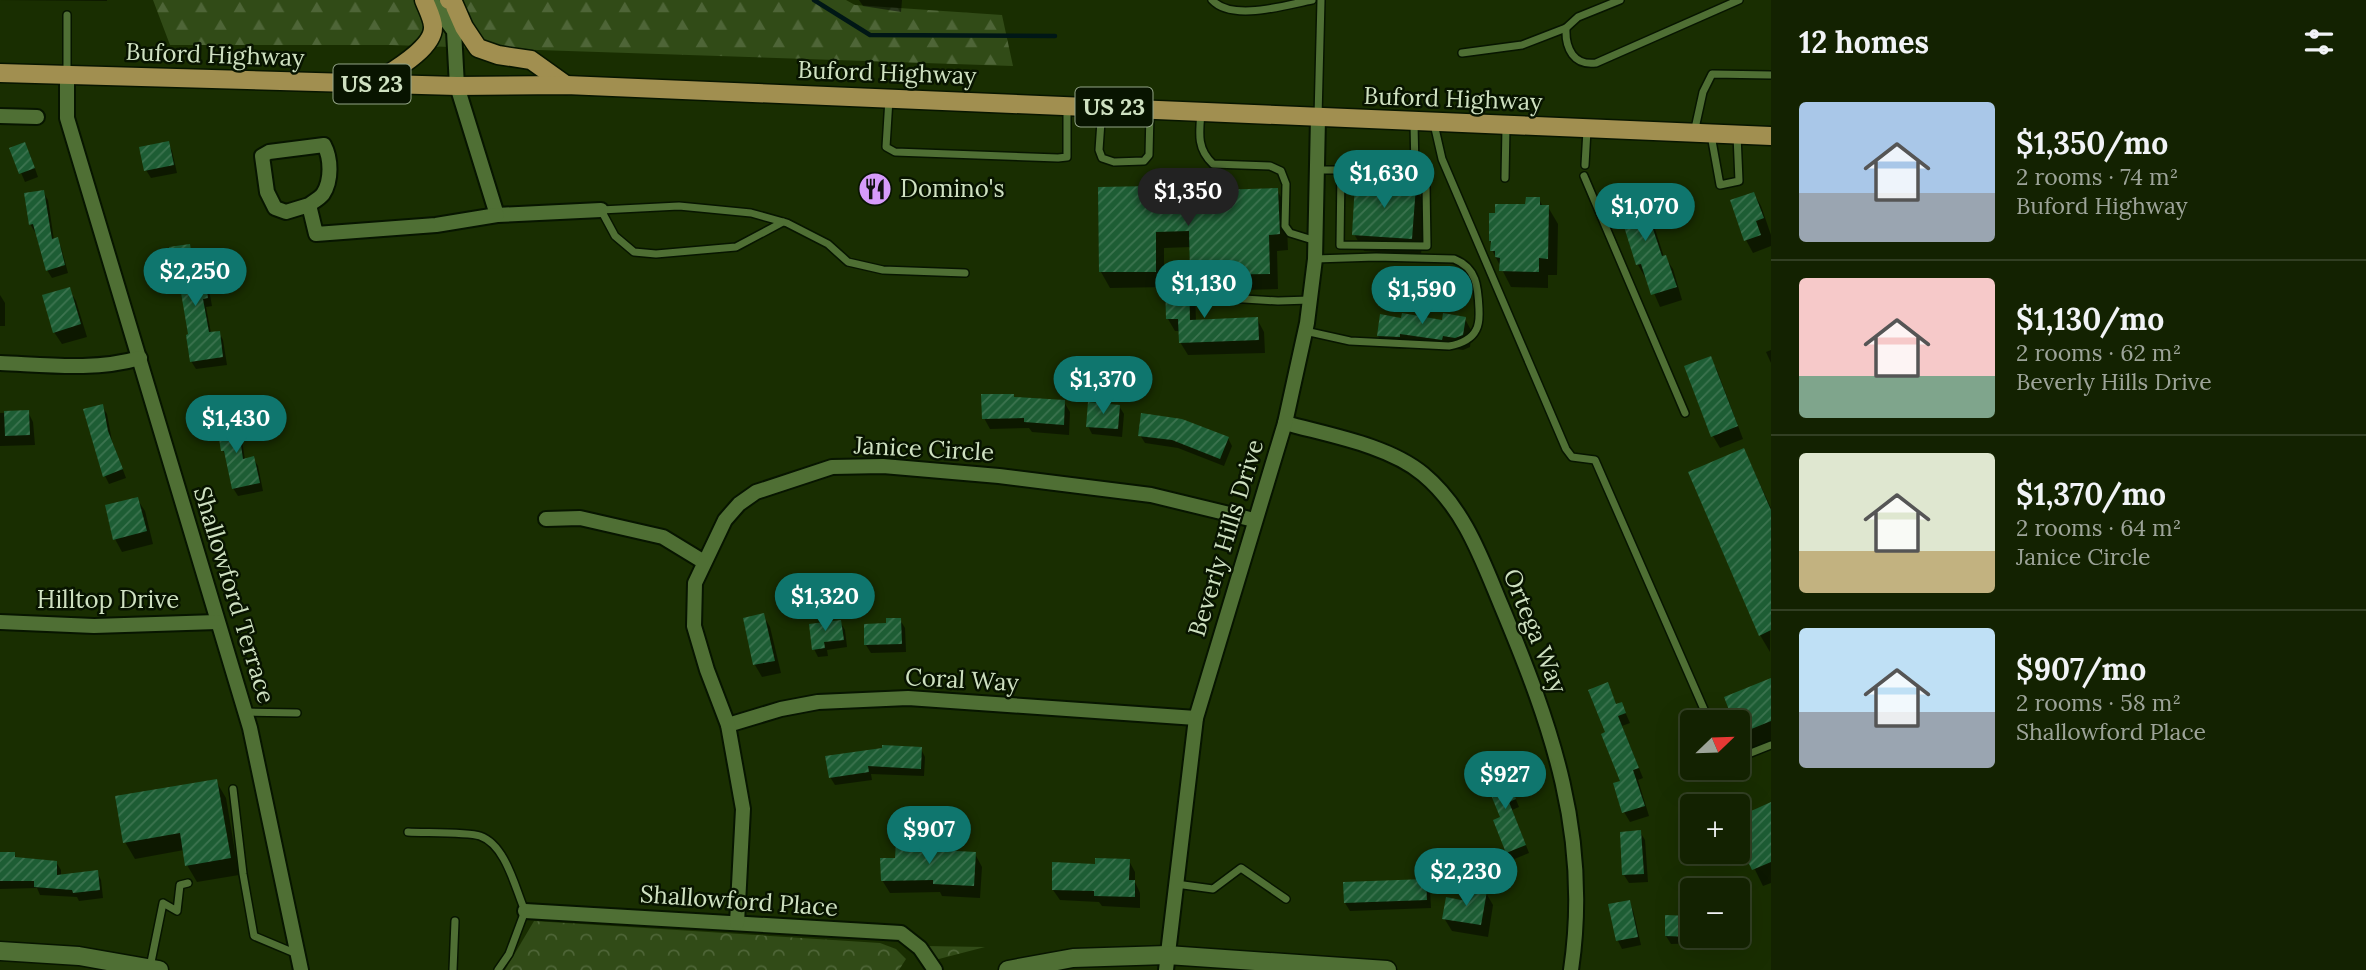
<!DOCTYPE html>
<meta charset="utf-8">
<style>
body{margin:0;font-family:Lora,serif;background:#202f10;color:#f1f3f6;height:100vh;display:flex;flex-direction:column;font-size:26px;white-space:nowrap}
*{box-sizing:border-box;margin:0}
p{font-size:23px;color:#9da499}
.icon{flex:none;width:38px;height:38px;fill:none;stroke:currentColor;stroke-width:2;stroke-linecap:round;stroke-linejoin:round}
.map{position:relative;flex:1;overflow:hidden}
.drawer{display:flex;flex-direction:column;background:#132201;width:595px}
.drawer>*{flex:none}
.needle{width:46px;rotate:67deg}
.controls{position:absolute;left:1680px;top:710px;display:grid;gap:14px}
.controls a{display:grid;place-items:center;width:70px;height:70px;border-radius:7px;background:#132201;box-shadow:0 7px 28px #0002,0 0 0 2px #323f23;font-size:35px}
.price{position:absolute;translate:-50% -60px;padding:0 16px;border-radius:24px;background:#0f766e;color:#fff;font-size:23px;line-height:46px;filter:drop-shadow(0 2px 4px #0008)}
.price::after{content:'';position:absolute;left:50%;top:42px;width:21px;height:16px;margin-left:-10px;background:inherit;clip-path:polygon(0 0,100% 0,50% 100%)}
.price.current{background:#222;color:#fff}
ul{padding:0;list-style:none}
li{display:flex;align-items:center;gap:21px;height:175px;padding:0 28px}
li+li{border-top:2px solid #323f23}
li span{display:grid;place-items:center;flex:none;width:196px;height:140px;border-radius:7px;color:#555}
li>.icon{margin-inline-start:auto}
span .icon{width:84px;height:84px;fill:#fffc;stroke-width:1}
li b{font-size:30px}
h2{display:flex;justify-content:space-between;align-items:center;height:84px;padding:0 28px;font-size:30px}
main{display:flex;flex:1;min-height:0}
.map>svg:first-child{display:block}
.forest{fill:url(#forest-firs)}
.park{fill:url(#park-crowns)}
.shadow{fill:#0007}
.lines{fill:none;stroke-linecap:round;stroke-linejoin:round}
.stream{stroke:#001716;stroke-width:4.5}
.building{fill:url(#building-hatch)}
.lane-casing{stroke:#071500;stroke-width:10}
.street-casing{stroke:#071500;stroke-width:18}
.secondary-casing{stroke:#071500;stroke-width:21}
.primary-casing{stroke:#071500;stroke-width:21}
.lane{stroke:#4f6f34;stroke-width:7}
.street{stroke:#4f6f34;stroke-width:14}
.secondary{stroke:#4f6f34;stroke-width:18}
.primary{stroke:#a18f50;stroke-width:18}
.labels{text-anchor:middle;stroke-width:5;stroke-linejoin:round;paint-order:stroke}
.shield{fill:#081400;stroke:#93a487;stroke-width:2}
.shield-label{font-size:23px;font-weight:bold;fill:#cfe1c1}
.street-label{font-size:24px;fill:#cfe1c1;stroke:#081400}
.poi-label{font-size:24px;fill:#cfe1c1;stroke:#081400;text-anchor:start}
</style>
<main>
<div class="map">
<svg width="1771" height="970" viewBox="0 0 1771 970">
<defs>
<pattern id="forest-firs" width="22" height="20" patternUnits="userSpaceOnUse" patternTransform="scale(1.75)"><rect width="22" height="20" fill="#314b17"/><path d="M5 1l3.5 6h-7zM16 11l3.5 6h-7z" fill="#4e6537"/></pattern>
<pattern id="park-crowns" width="20" height="18" patternUnits="userSpaceOnUse" patternTransform="scale(1.75)"><rect width="20" height="18" fill="#314b17"/><path d="M2 6a3 3 0 1 1 6 0M12 15a3 3 0 1 1 6 0" fill="none" stroke="#4e6537"/></pattern>
<pattern id="building-hatch" width="6" height="6" patternUnits="userSpaceOnUse" patternTransform="scale(1.75)"><rect width="6" height="6" fill="#1d5d34"/><path d="M-1 1l2-2M0 6l6-6M5 7l2-2" fill="none" stroke="#3d7450"/></pattern>
</defs>
<rect width="100%" height="100%" fill="#192e01"/>
<path class="forest" d="M153 0H846L855 5 1002 15 1013 66 392 45H170Z"/>
<g class="park">
<path d="M534 921 880 943 896 949 906 959 899 970H505Z"/>
<path d="M924 946 985 947 935 960Z"/>
</g>
<g class="shadow">
<path d="M0 0H107V1Z"/>
<path d="M859 0H902L901 12 863 6Z"/>
<path d="M168 143 172 151 177 173 151 178 146 170Z"/>
<path d="M11 149 29 152 38 177 25 182Z"/>
<path d="M1415 187 1425 204 1421 255 1364 251 1354 234Z"/>
<path d="M1154 188 1157 193 1277 190 1286 206 1288 250 1277 251 1278 289 1201 291 1192 275 1191 247 1164 248V281H1188L1195 293 1196 321 1257 319 1264 332 1265 353 1188 355 1180 342V331H1175L1168 319 1167 287 1110 288 1101 272Z"/>
<path d="M43 192 48 200 54 240 57 239 61 247 68 273 52 278 47 270 37 232H35L30 224Z"/>
<path d="M1639 192 1647 204 1664 257H1665L1673 269 1682 300 1660 307 1647 277H1645L1638 265 1617 199Z"/>
<path d="M1754 194 1761 206 1771 235V246L1753 253 1746 240Z"/>
<path d="M1539 199 1543 207H1548L1558 224 1557 275H1548V288L1511 287 1492 250 1490 240 1527 206Z"/>
<path d="M189 246 193 254 199 288 205 287 210 295 212 306 206 307 211 333 219 332 223 340 227 365 196 369 191 361 190 336 180 283 176 275Z"/>
<path d="M69 289 76 301 87 337 62 344 54 332Z"/>
<path d="M0 295 5 303V326H0Z"/>
<path d="M1465 319 1472 332 1470 347 1463 350 1449 348V351L1407 346 1406 349 1386 348 1378 336Z"/>
<path d="M1771 350V363L1766 352Z"/>
<path d="M1710 358 1717 370 1743 439 1720 448 1713 436Z"/>
<path d="M1015 399 1064 402 1070 412 1069 435 1032 432 1029 428 990 429 984 418Z"/>
<path d="M102 406 107 414 112 441 126 478 109 484 105 476Z"/>
<path d="M1119 406 1124 414 1122 437 1092 434 1088 426Z"/>
<path d="M28 412 33 422 35 445 0 446V413Z"/>
<path d="M236 419 240 427 245 460 253 458 258 466 263 491 238 496 233 488 227 458 223 451Z"/>
<path d="M1140 435 1228 438 1232 446 1224 466 1178 448 1145 443Z"/>
<path d="M1744 450 1771 508 1770 652 1760 635Z"/>
<path d="M137 499 145 511 153 544 122 552 115 539Z"/>
<path d="M763 615 770 627 781 673 762 677 755 665 745 619Z"/>
<path d="M900 620 905 628 906 652 871 653 866 645Z"/>
<path d="M840 622 845 630 847 647 827 650 828 656 818 657 814 649Z"/>
<path d="M1771 679V741L1750 750 1740 733 1738 723Z"/>
<path d="M1607 684 1617 706 1621 704 1626 714 1630 723 1622 726 1643 778 1638 780 1649 816 1630 822 1624 812 1622 782 1607 733Z"/>
<path d="M921 749 925 757 924 776 871 774 872 780 835 785 830 777Z"/>
<path d="M1508 780 1519 807 1512 810 1529 853 1512 860 1507 852 1502 818Z"/>
<path d="M216 781 226 798 239 875 197 882 187 865 184 850 135 859 125 842Z"/>
<path d="M1771 804V883L1763 886 1738 835V819Z"/>
<path d="M1640 832 1645 840 1648 882 1629 883 1624 875Z"/>
<path d="M917 844 921 851 975 854 982 867 980 898 942 896 940 892 890 893 882 880 897 859Z"/>
<path d="M0 854H14L17 859 56 862 61 870V876L97 872 101 880 103 898 79 901 77 897 40 895 37 888 0 889Z"/>
<path d="M1129 861 1135 872V882L1140 893V908L1102 906 1099 902 1060 900 1053 890 1097 866Z"/>
<path d="M1425 881 1430 889 1431 908 1350 911 1345 903Z"/>
<path d="M1486 893 1493 905 1488 937 1452 931 1444 918Z"/>
<path d="M1629 902 1633 910 1641 945 1622 949 1618 941 1610 906Z"/>
<path d="M1667 917 1692 918V936H1738V920L1748 921 1752 929 1751 945 1743 944V947L1707 943 1671 944 1666 936Z"/>
</g>
<g class="lines">
<path class="stream" d="M814 0 870 35 1055 36"/>
</g>
<g class="building">
<path d="M169 141 174 165 144 171 139 147Z"/>
<path d="M25 142 35 168 19 174 9 148Z"/>
<path d="M1376 181 1416 186 1412 239 1352 235 1355 182 1376 183Z"/>
<path d="M1155 186V192L1278 188 1280 234 1269 235 1270 274 1190 275 1189 231 1156 232V272H1099L1098 187Z"/>
<path d="M44 190 52 239 58 237 65 265 46 271 33 224 29 225 24 193Z"/>
<path d="M1640 190 1662 256 1666 255 1677 287 1651 295 1641 264 1636 265 1615 198Z"/>
<path d="M1754 192 1764 218 1756 221 1761 235 1744 241 1730 200Z"/>
<path d="M1526 197H1540V205H1549L1548 259 1539 258V272L1499 271 1500 258 1495 257V251H1490L1491 241H1489V213H1495V204H1525Z"/>
<path d="M190 244 197 287 206 285 208 298 203 299 209 332 220 331 223 357 190 362 186 335 188 334 178 275 174 276 169 247Z"/>
<path d="M1189 279 1190 320 1258 317 1259 340 1179 343 1178 319H1166L1165 280Z"/>
<path d="M70 287 81 324 53 333 42 295Z"/>
<path d="M1402 313 1442 320 1443 313 1466 317 1463 335 1455 338 1443 336 1442 340 1400 334V337L1377 336 1380 314 1401 318Z"/>
<path d="M1711 356 1738 426 1711 437 1684 366Z"/>
<path d="M981 394H1014V397L1065 400 1064 425 1024 422V418L982 419Z"/>
<path d="M1088 402 1120 405 1118 429 1086 427Z"/>
<path d="M103 404 108 431 123 469 103 477 83 409Z"/>
<path d="M29 410 30 435 5 436 4 411Z"/>
<path d="M1141 413 1182 419 1229 437 1220 459 1172 440 1138 436Z"/>
<path d="M237 417 243 459 254 456 260 483 232 489 224 451H221L216 420Z"/>
<path d="M1744 448 1771 510V630L1759 636 1688 472Z"/>
<path d="M138 497 147 531 113 540 105 505Z"/>
<path d="M764 613 775 661 753 665 743 618Z"/>
<path d="M886 618H901L902 644 864 645V624L886 623Z"/>
<path d="M841 620 844 640 824 642 825 648 812 650 809 624Z"/>
<path d="M1771 678V721L1739 734 1738 723H1734L1724 697Z"/>
<path d="M1608 682 1616 704 1622 702 1626 713 1618 716 1639 768 1633 770 1645 806 1622 813 1613 783 1620 781 1601 734 1605 732 1588 690Z"/>
<path d="M882 745 922 747 921 769 868 766 869 772 829 778 825 756 882 748Z"/>
<path d="M1505 770 1516 799 1509 802 1526 845 1506 853 1493 820 1500 817 1484 778Z"/>
<path d="M217 779 231 858 185 866 180 833 123 843 115 796Z"/>
<path d="M1771 802V862L1752 870 1742 849 1738 851V817Z"/>
<path d="M1641 830 1644 874 1622 875 1620 832Z"/>
<path d="M896 842H918V849L976 852 974 886 933 884V880L881 881 880 858H895Z"/>
<path d="M0 852H15V857L57 861V875L98 870 100 890 73 893 72 890 34 887V881H0Z"/>
<path d="M1095 858 1130 859 1129 880H1135V897L1094 896V891L1052 890V862L1095 864Z"/>
<path d="M1426 879 1427 900 1344 903 1343 882Z"/>
<path d="M1468 888 1487 891 1481 925 1442 919 1446 897 1466 901Z"/>
<path d="M1630 900 1638 937 1616 941 1608 904Z"/>
<path d="M1665 915 1692 916V937L1665 936Z"/>
</g>
<g class="lines">
<defs>
<g id="lane">
<path d="M1212 0C1232 22 1286 5 1312 0"/>
<path d="M1620 0 1578 17 1566 28C1565 49 1574 66 1596 63L1739 0"/>
<path d="M67 15V74"/>
<path d="M1462 53 1522 45 1566 28"/>
<path d="M889 99 886 147 895 152 1058 158 1067 157V108"/>
<path d="M1102 107 1099 150 1102 158 1114 162 1144 161 1149 155 1150 112"/>
<path d="M1201 113C1199 134 1197 149 1213 164L1270 166 1281 171 1286 184 1285 226 1290 233 1316 241"/>
<path d="M1318 117 1321 0"/>
<path d="M1434 124 1442 159 1566 449 1572 457 1595 460 1710 723"/>
<path d="M1694 133 1703 92 1712 74 1771 75"/>
<path d="M1711 135 1720 185 1739 181 1737 135"/>
<path d="M1585 165 1587 130"/>
<path d="M1317 170H1415"/>
<path d="M1341 170 1340 245 1427 246 1426 185 1415 170 1414 123"/>
<path d="M1584 176 1685 413"/>
<path d="M1505 178 1506 127"/>
<path d="M783 222 736 247 656 254 634 252 615 236 601 210 679 206 751 213 787 223 828 244 848 262 883 270 965 273"/>
<path d="M1212 297 1278 301 1310 300"/>
<path d="M1305 331 1350 341 1449 346C1460 344 1471 340 1476 330 1480 323 1479 316 1479 309 1478 287 1477 268 1454 259L1376 257 1315 259"/>
<path d="M246 712 297 713"/>
<path d="M1738 758 1771 745"/>
<path d="M233 789 243 874 254 936 297 954"/>
<path d="M408 832C424 833 467 832 480 836 506 845 515 888 525 911L509 954 498 970"/>
<path d="M1176 884 1213 889 1241 868 1286 899"/>
<path d="M150 967 163 903 177 911 180 885 188 883"/>
<path d="M453 970 455 921"/>
</g>
<g id="street">
<path d="M431 0 454 31 457 86 497 215 601 210"/>
<path d="M67 75V118L250 728 301 970"/>
<path d="M0 116 37 117"/>
<path d="M309 205 286 212 275 208 267 192 262 156 269 152 324 145C331 158 332 180 323 194 320 198 313 202 309 205L316 234 436 225 497 215"/>
<path d="M0 363C47 365 95 371 140 358"/>
<path d="M1285 423C1328 435 1388 445 1423 474 1464 508 1481 557 1501 605 1552 727 1591 836 1571 970"/>
<path d="M546 519 580 518 663 537 704 562"/>
<path d="M0 622 94 626 217 622"/>
<path d="M728 725 781 709 818 702 908 698 1196 718"/>
<path d="M525 911 901 933 920 948 935 970"/>
<path d="M737 923 743 809 728 725 707 670 694 626 695 583 725 520 739 504 756 492 832 467 883 466 999 476 1151 495 1254 520"/>
<path d="M1166 970 1196 718 1285 423 1307 323 1315 259 1318 118"/>
</g>
<g id="secondary">
<path d="M0 951 79 956 159 970"/>
<path d="M1008 970 1073 958 1167 955 1387 970"/>
</g>
<g id="primary">
<path d="M449 0 453 2 464 27 478 48 498 55 531 60 566 85"/>
<path d="M0 73 457 86 566 85 1771 136"/>
<path d="M373 84C389 73 434 49 433 27 433 19 427 8 424 0"/>
</g>
</defs>
<use href="#lane" class="lane-casing"/>
<use href="#street" class="street-casing"/>
<use href="#secondary" class="secondary-casing"/>
<use href="#primary" class="primary-casing"/>
<use href="#lane" class="lane"/>
<use href="#street" class="street"/>
<use href="#secondary" class="secondary"/>
<use href="#primary" class="primary"/>
</g>
<defs>
<symbol id="restaurant-disc" viewBox="-11 -11 22 22"><circle r="9.5" fill="#d69bfa" stroke="#081400"/><path d="M-5-6h1v4h1v-4h1v4h1v-4h1v5L-1.5 .5V6h-2V.5L-5-1ZM5-6V6H3V1.5H1.5Q1.5-4 5-6Z" fill="#111"/></symbol>
</defs>
<g fill-rule="evenodd">
<use href="#restaurant-disc" x="856" y="170" width="38" height="38"/>
</g>
<g class="labels">
<g class="shield">
<rect x="333.5" y="64.5" width="77" height="39" rx="5"/>
<rect x="1075.5" y="87.5" width="77" height="39" rx="5"/>
</g>
<g class="shield-label">
<text x="372" y="92">US 23</text>
<text x="1114" y="115">US 23</text>
</g>
<g class="street-label">
<text transform="translate(215 55) rotate(2)" y="8">Buford Highway</text>
<text transform="translate(887 73) rotate(2)" y="8">Buford Highway</text>
<text transform="translate(1453 99) rotate(2)" y="8">Buford Highway</text>
<text transform="translate(924 449) rotate(3)" y="8">Janice Circle</text>
<text transform="translate(1226 538) rotate(-73)" y="8">Beverly Hills Drive</text>
<text transform="translate(234 595) rotate(73)" y="8">Shallowford Terrace</text>
<text x="108" y="608">Hilltop Drive</text>
<text transform="translate(1535 631) rotate(68)" y="8">Ortega Way</text>
<text transform="translate(962 680) rotate(3)" y="8">Coral Way</text>
<text transform="translate(739 901) rotate(4)" y="8">Shallowford Place</text>
</g>
<g class="poi-label">
<text x="900" y="197">Domino's</text>
</g>
</g>
</svg>
<div class="controls">
<a><svg class="needle" viewBox="-14 -14 28 28"><path d="M0-13l5 13h-10z" fill="#e53935"/><path d="M0 13l5-13h-10z" fill="#9da499"/></svg></a>
<a>+</a>
<a>−</a>
</div>
<b class="price" style="left:1384px;top:210px">$1,630</b>
<b class="price current" style="left:1188px;top:228px">$1,350</b>
<b class="price" style="left:1645px;top:243px">$1,070</b>
<b class="price" style="left:195px;top:308px">$2,250</b>
<b class="price" style="left:1204px;top:320px">$1,130</b>
<b class="price" style="left:1422px;top:326px">$1,590</b>
<b class="price" style="left:1103px;top:416px">$1,370</b>
<b class="price" style="left:236px;top:455px">$1,430</b>
<b class="price" style="left:825px;top:633px">$1,320</b>
<b class="price" style="left:1505px;top:811px">$927</b>
<b class="price" style="left:929px;top:866px">$907</b>
<b class="price" style="left:1466px;top:908px">$2,230</b>
</div>
<section class="drawer">
<h2>12 homes<svg class="icon" aria-label="filters" viewBox="0 0 24 24"><path d="M4 7h16M4 17h16"/><circle cx="9" cy="7" r="2"/><circle cx="15" cy="17" r="2"/></svg></h2>
<ul>
<li><span style="background:linear-gradient(#a9c7e8 65%,#9aa5b1 0)"><svg class="icon" aria-label="home" viewBox="0 0 24 24"><path d="M3 11l9-7 9 7M6 9v11h12V9"/></svg></span><div><b>$1,350/mo</b><p>2 rooms · 74 m²</p><p>Buford Highway</p></div></li>
<li><span style="background:linear-gradient(#f6c9c9 70%,#7fa58c 0)"><svg class="icon" aria-label="home" viewBox="0 0 24 24"><path d="M3 11l9-7 9 7M6 9v11h12V9"/></svg></span><div><b>$1,130/mo</b><p>2 rooms · 62 m²</p><p>Beverly Hills Drive</p></div></li>
<li><span style="background:linear-gradient(#dfe7d0 70%,#c2b280 0)"><svg class="icon" aria-label="home" viewBox="0 0 24 24"><path d="M3 11l9-7 9 7M6 9v11h12V9"/></svg></span><div><b>$1,370/mo</b><p>2 rooms · 64 m²</p><p>Janice Circle</p></div></li>
<li><span style="background:linear-gradient(#bfe0f5 60%,#9aa5b1 0)"><svg class="icon" aria-label="home" viewBox="0 0 24 24"><path d="M3 11l9-7 9 7M6 9v11h12V9"/></svg></span><div><b>$907/mo</b><p>2 rooms · 58 m²</p><p>Shallowford Place</p></div></li>
</ul>
</section>
</main>
